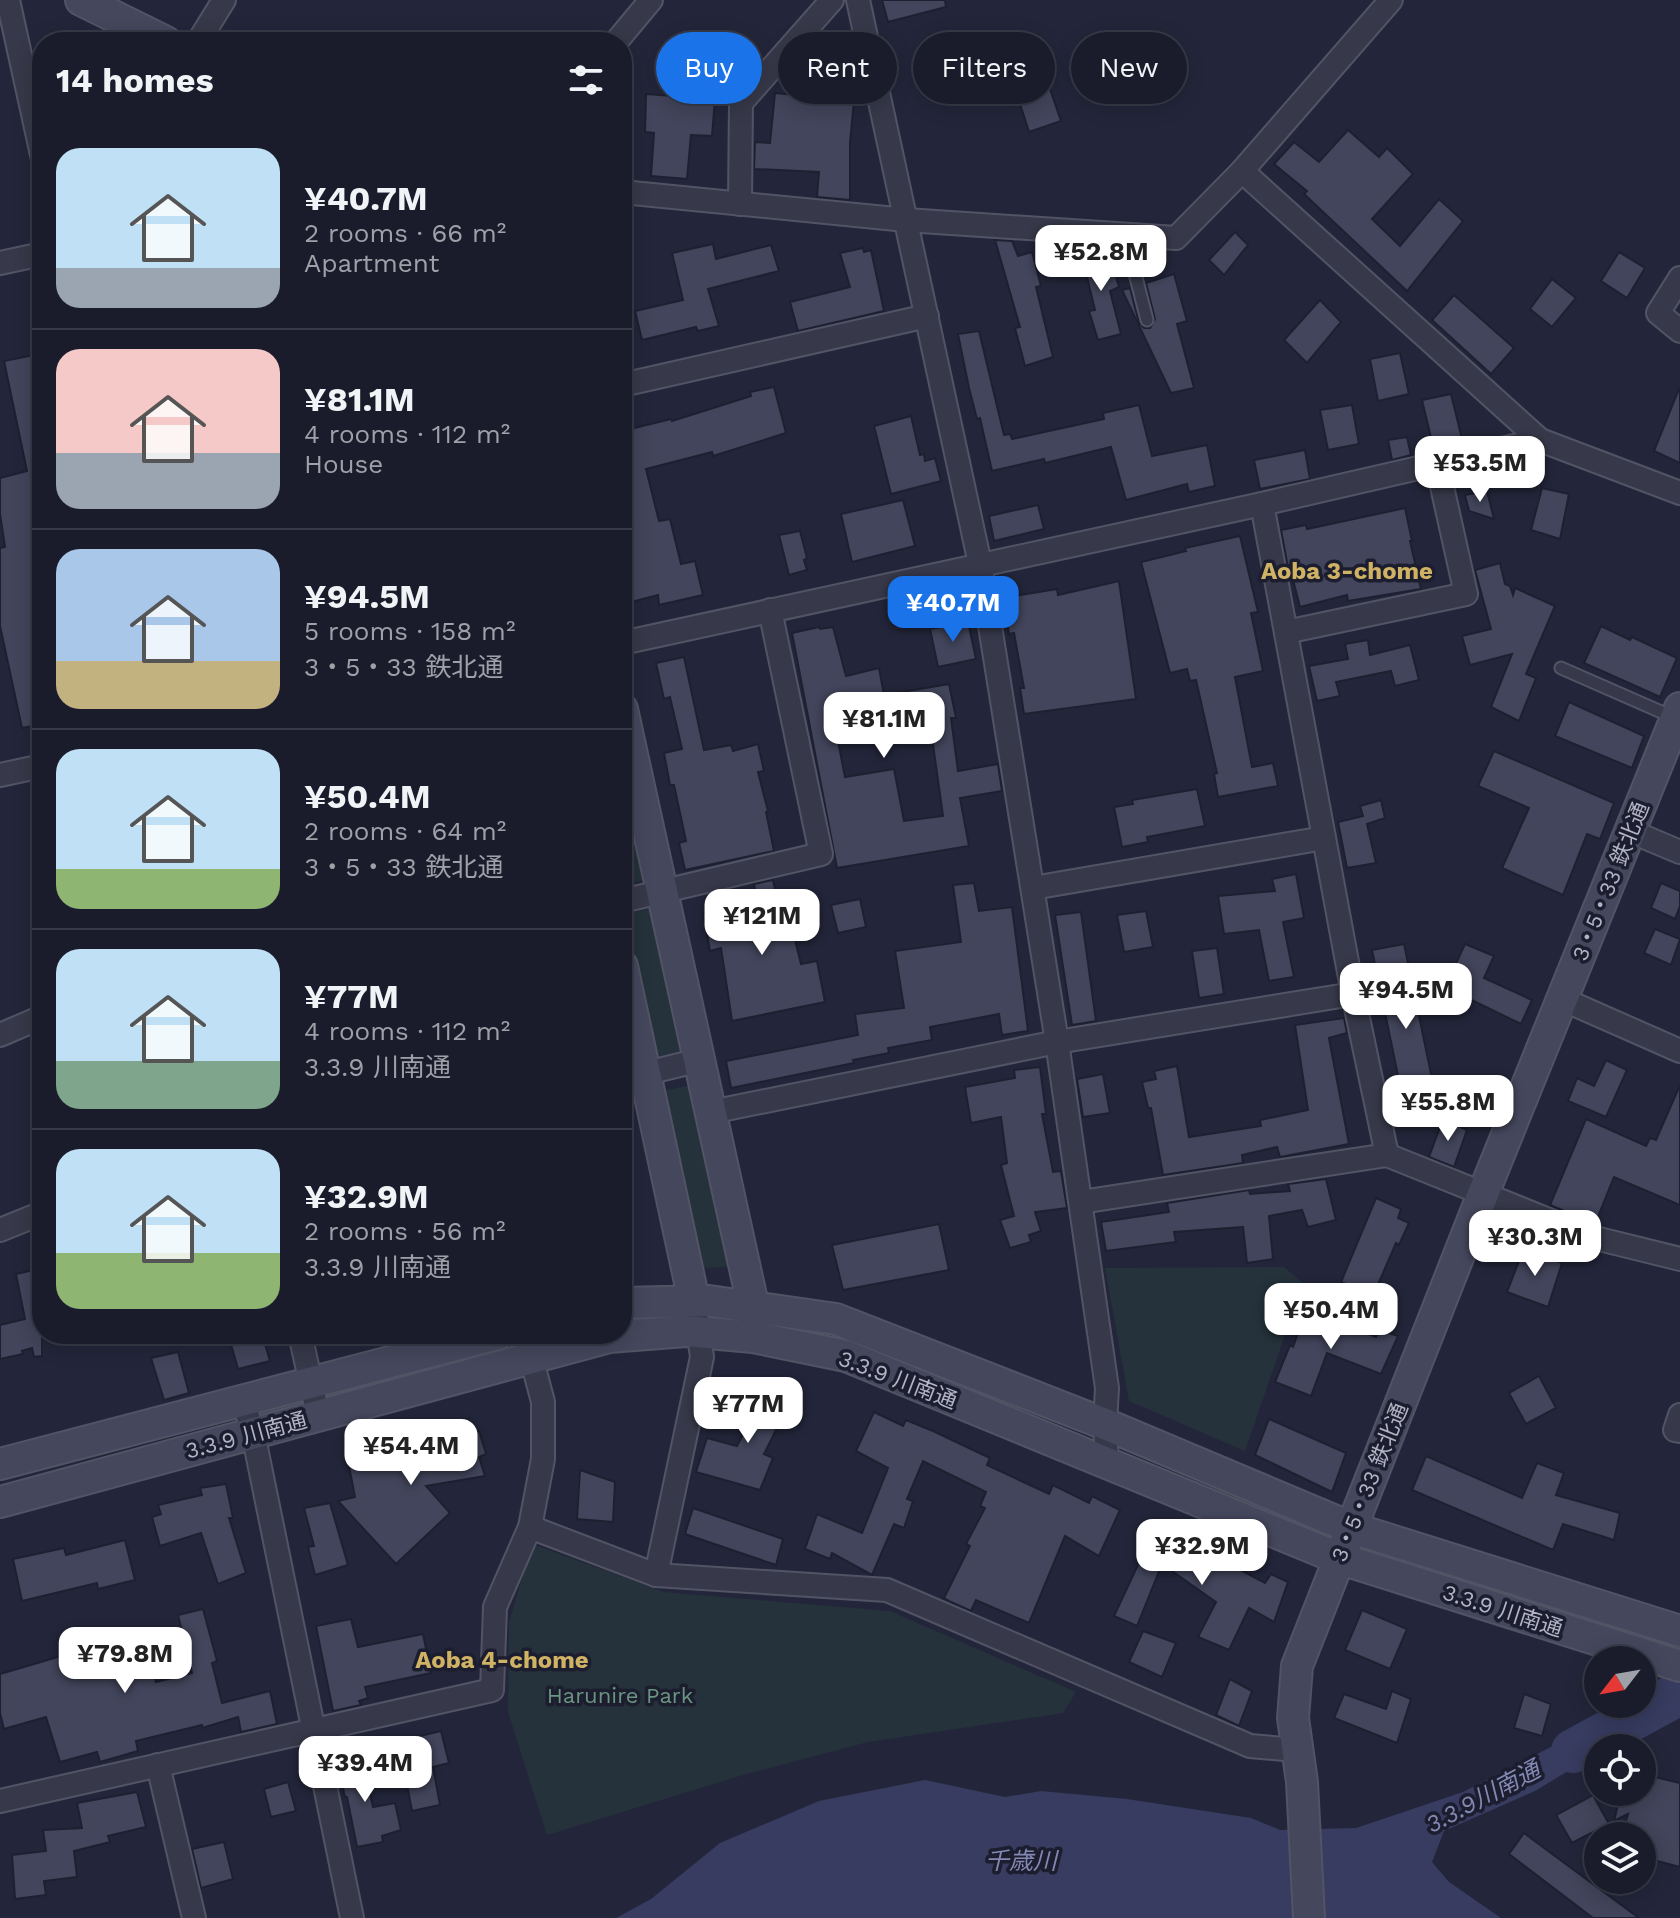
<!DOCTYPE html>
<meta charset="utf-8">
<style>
body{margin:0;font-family:"Work Sans","Noto Sans JP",sans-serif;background:#232534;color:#f1f3f6;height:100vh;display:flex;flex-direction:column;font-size:30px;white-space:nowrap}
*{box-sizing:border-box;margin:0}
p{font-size:26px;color:#9fa1a9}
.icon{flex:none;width:44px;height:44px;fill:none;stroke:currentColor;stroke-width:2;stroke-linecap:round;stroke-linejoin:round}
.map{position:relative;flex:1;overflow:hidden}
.details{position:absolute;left:32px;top:32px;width:600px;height:1312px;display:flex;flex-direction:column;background:#1a1c2c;border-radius:32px;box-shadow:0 4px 20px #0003,0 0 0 2px #383a48}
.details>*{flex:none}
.banner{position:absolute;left:656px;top:32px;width:760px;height:72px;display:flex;gap:16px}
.needle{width:52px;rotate:239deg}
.controls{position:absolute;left:1584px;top:1646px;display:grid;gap:16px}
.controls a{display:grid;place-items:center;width:72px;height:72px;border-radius:50%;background:#1a1c2c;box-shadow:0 4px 20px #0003,0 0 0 2px #383a48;font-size:40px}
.price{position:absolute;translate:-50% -68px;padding:0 18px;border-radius:16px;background:#fff;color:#222;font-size:26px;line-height:52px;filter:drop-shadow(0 2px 4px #0008)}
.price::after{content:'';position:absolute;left:50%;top:48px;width:24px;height:18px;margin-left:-12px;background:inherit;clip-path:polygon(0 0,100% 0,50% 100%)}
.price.current{background:#1a73e8;color:#fff}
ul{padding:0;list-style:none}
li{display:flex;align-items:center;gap:24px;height:200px;padding:0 24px}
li+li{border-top:2px solid #383a48}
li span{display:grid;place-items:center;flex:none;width:224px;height:160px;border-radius:24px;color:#555}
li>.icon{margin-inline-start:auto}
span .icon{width:96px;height:96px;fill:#fffc;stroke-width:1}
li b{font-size:34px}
h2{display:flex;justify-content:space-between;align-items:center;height:96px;padding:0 24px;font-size:34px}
.tag{padding:0 28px;border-radius:36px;background:#1a1c2c;box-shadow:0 4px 20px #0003,0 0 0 2px #383a48;font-size:28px;line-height:72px}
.tag.current{background:#1a73e8;color:#fff}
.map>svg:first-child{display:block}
.green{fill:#25323b}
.water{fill:#373c60}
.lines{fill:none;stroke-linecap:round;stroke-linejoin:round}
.river{stroke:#373c60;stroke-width:44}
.building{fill:#42455b;stroke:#1e2031;stroke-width:2;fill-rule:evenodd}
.lane-casing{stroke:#525465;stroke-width:15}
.street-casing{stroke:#525465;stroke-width:26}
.secondary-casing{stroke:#525465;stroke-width:34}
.lane{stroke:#37394a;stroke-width:11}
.street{stroke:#37394a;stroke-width:22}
.secondary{stroke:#45475d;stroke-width:30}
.labels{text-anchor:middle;stroke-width:7;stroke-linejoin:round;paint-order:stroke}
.street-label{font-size:22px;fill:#b2b4c6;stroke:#1c1e2f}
.park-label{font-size:22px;fill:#6a9681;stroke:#1c1e2f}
.neighbourhood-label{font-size:24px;font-weight:bold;fill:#cfb264;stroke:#1c1e2f}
.water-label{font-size:24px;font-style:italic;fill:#8288b2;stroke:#1c1e2f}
</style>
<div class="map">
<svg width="1680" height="1918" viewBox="0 0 1680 1918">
<rect width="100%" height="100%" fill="#23263a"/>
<g class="green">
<path d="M622 759 648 879 622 885Z"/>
<path d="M656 907 688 1050 654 1057 622 915Z"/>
<path d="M691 1085 735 1266 704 1268 663 1091Z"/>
<path d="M1284 1267 1303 1283 1245 1451 1129 1401 1105 1268Z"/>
<path d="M532 1544 664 1592 890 1611 1076 1692 1063 1713 868 1742 743 1775 547 1835 508 1712 509 1623Z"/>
</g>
<path class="water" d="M1615 1714 1634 1731 1606 1748H1598V1753L1535 1791 1444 1831 1432 1862 1449 1882 1501 1918H616L651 1899 720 1843 819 1801 925 1780 1005 1797 1041 1791 1127 1799 1251 1818 1280 1830 1356 1828 1463 1792Z"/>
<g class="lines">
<path class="river" d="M1573 1751 1680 1693"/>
</g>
<g class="building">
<path d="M882 0H945L946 7 888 22Z"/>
<path d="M1038 54 1061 121 1029 132 1007 63Z"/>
<path d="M775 93 854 101 850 143V200L817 197 819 172 754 169 755 142 770 143Z"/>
<path d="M646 94 715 99 712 136 691 135 687 179 651 176 654 133 645 132Z"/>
<path d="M1348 130 1379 157 1387 148 1413 174 1372 219 1400 246 1439 199 1463 221 1407 291 1304 194 1307 191 1274 164 1294 142 1319 162Z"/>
<path d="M1235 232 1248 245 1224 275 1209 260Z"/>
<path d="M995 240 1012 241 1018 256 1032 252 1041 286 1036 287 1053 357 1025 366 1015 328 1020 327Z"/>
<path d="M713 244 716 259 771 245 779 271 708 289 719 326 698 331 696 327 642 340 635 311 683 300 672 253Z"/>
<path d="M1086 246 1098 247 1104 269 1113 266 1119 287 1110 291 1121 334 1098 340 1089 311 1095 310 1080 248Z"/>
<path d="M863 248 864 252 871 250 884 311 798 331 790 302 850 287 840 253Z"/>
<path d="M1619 252 1645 268 1627 298 1601 281Z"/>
<path d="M1174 274 1187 321 1177 324 1194 388 1171 393 1122 290 1130 288 1139 323 1144 328H1150L1155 319 1146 283Z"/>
<path d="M1552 279 1576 298 1552 327 1530 309Z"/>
<path d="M1454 295 1514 348 1491 374 1432 320Z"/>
<path d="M1320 300 1341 322 1307 363 1284 340Z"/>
<path d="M979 331 1004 435 1010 434 1012 439 1104 419 1103 413 1139 405 1152 456 1207 445 1215 486 1189 492 1187 484 1126 500 1111 447 1045 463 1044 459 992 471 980 418 977 419 969 388 958 334Z"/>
<path d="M1400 353 1409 394 1378 401 1370 359Z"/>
<path d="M34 355 42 393V724L22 728 0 626V548L5 547 0 514V478L27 471 4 361Z"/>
<path d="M774 387 786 433 713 456 712 452 646 469 659 521 670 519 681 564 695 561 703 595 659 605 658 595 624 604 622 594V544L632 543 629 528 633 527 622 486V431L671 419 672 421 751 396 750 392Z"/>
<path d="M1679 389H1680V463L1654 451Z"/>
<path d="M1451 394 1462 439 1433 446 1422 400Z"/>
<path d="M1352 405 1359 444 1328 450 1320 410Z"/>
<path d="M911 416 920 455 924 454 925 461 935 458 941 481 891 494 874 426Z"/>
<path d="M1407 437 1411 455 1392 460 1388 440Z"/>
<path d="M1305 450 1310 479 1260 489 1254 460Z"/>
<path d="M1542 488 1569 494 1560 539 1531 530Z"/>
<path d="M1487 491 1494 519 1469 511 1465 495Z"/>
<path d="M903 500 915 546 852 562 841 514Z"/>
<path d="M1038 505 1044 529 994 541 989 516Z"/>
<path d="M1405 508 1412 541H1410L1421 589 1348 601 1347 595 1300 607 1291 572 1289 573 1281 530 1306 525 1307 529Z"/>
<path d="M800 531 807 558 804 560 807 570 789 575 779 535Z"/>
<path d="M1240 536 1258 612 1251 613 1263 671 1235 677 1252 767 1273 763 1278 786 1218 797 1214 774 1217 773 1196 680 1190 681 1187 669 1170 673 1141 562 1186 551 1185 548Z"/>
<path d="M1500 563 1505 584 1510 586 1513 595 1515 588 1555 606 1526 674 1536 678 1519 721 1491 707 1512 654 1470 665 1462 636 1491 629 1475 570Z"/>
<path d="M1119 581 1136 699 1024 714 1020 688H1024L1014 633 1009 634 1002 598 1057 589 1058 595Z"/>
<path d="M968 622 976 659 938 667 930 629Z"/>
<path d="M1601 626 1630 640 1632 637 1677 658 1660 697 1584 663Z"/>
<path d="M819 627 820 629 833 627 846 676 879 668 884 695 949 684 956 718H951L958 771 998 764 1002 791 960 798 969 846 837 868 792 633ZM924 718 926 724 930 723 943 816 904 821 894 769 845 777 838 741Z"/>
<path d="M1368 640 1370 655 1410 645 1419 680 1395 686 1391 671 1336 682 1340 696 1317 701 1309 666 1348 659 1345 644Z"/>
<path d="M684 657 704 750 731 745 733 751 758 744 764 771 758 772 768 811 766 812 774 851 685 870 679 843 686 841 674 785H670L664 753 682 749 670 697 664 699 656 663Z"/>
<path d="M1569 702 1644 736 1632 768 1555 736Z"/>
<path d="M1494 751 1614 803 1600 839 1587 834 1563 895 1502 868 1529 808 1478 786Z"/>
<path d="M1197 789 1205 826 1147 837 1148 842 1122 847 1114 807 1133 804 1132 800Z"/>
<path d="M1381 800 1385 818 1367 824 1376 863 1347 868 1338 822 1363 816 1360 806Z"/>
<path d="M1296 874 1304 918 1283 922 1294 977 1269 981 1259 930 1224 934 1218 896 1275 891 1272 879Z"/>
<path d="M773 880 777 898 784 895 801 964 817 961 825 1002 732 1021 721 948 710 951 703 913 757 904 754 884Z"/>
<path d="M974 883 979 911 1012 907 1028 1031 1002 1035 999 1014 930 1027 932 1040 888 1048 889 1053 853 1060 854 1063 731 1088 726 1061 858 1035 855 1014 904 1008 895 951 961 942 953 885Z"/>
<path d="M1661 883 1680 891V906L1675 919 1651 908Z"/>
<path d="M860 899 866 927 838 933 831 905Z"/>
<path d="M1146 911 1153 947 1124 952 1117 915Z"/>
<path d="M1081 912 1096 1021 1072 1025 1055 915Z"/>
<path d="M1655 929 1680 939 1671 965 1644 953Z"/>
<path d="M1404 944 1439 1112 1407 1119 1372 950Z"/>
<path d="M1465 944 1494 956 1484 978 1532 1000 1521 1024 1453 991 1459 978 1451 974Z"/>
<path d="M1217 948 1224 994 1199 998 1192 951Z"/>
<path d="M1344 1018 1347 1033 1329 1038 1349 1144 1280 1157 1277 1147 1242 1155 1243 1163 1163 1175 1151 1108H1148L1142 1082 1156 1079 1154 1071 1177 1066 1189 1137 1261 1126 1260 1120 1308 1110 1295 1025Z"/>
<path d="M1606 1060 1627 1070 1606 1117 1568 1101 1577 1078 1594 1086Z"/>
<path d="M1040 1067 1046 1114H1042L1053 1172 1061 1171 1067 1208 1035 1212 1041 1231 1029 1235 1031 1242 1010 1248 1000 1220 1014 1216 1001 1165 1007 1163 1001 1117 971 1123 965 1087 1015 1078 1014 1070Z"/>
<path d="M1103 1074 1110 1113 1083 1117 1077 1079Z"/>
<path d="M1680 1085V1205L1614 1177 1595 1224 1550 1205 1586 1119 1646 1146 1650 1138 1656 1140Z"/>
<path d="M1443 1119 1467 1130 1454 1167 1429 1157Z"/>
<path d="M1326 1179 1336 1220 1308 1227 1302 1210 1269 1216 1273 1259 1247 1263 1243 1227 1174 1232 1176 1242 1106 1251 1101 1222 1169 1212 1167 1203 1249 1190 1250 1194 1290 1191 1288 1184Z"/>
<path d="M1376 1198 1401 1209 1398 1218 1409 1223 1399 1245 1396 1243 1373 1296 1341 1282Z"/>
<path d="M939 1224 949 1270 843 1290 832 1245Z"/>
<path d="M1524 1248 1562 1263 1548 1307 1507 1292Z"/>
<path d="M42 1268V1356L34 1357 32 1348 22 1351 23 1354 0 1359V1325L25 1319 16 1274Z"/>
<path d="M1306 1310 1376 1337 1379 1330 1398 1336 1381 1374 1327 1353 1311 1396 1275 1382 1290 1345 1293 1347Z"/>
<path d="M228 1334H262L270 1361 238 1369Z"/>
<path d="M178 1352 189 1393 164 1400 151 1358Z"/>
<path d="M1539 1376 1556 1408 1526 1424 1509 1393Z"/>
<path d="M771 1382 794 1394 764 1454 773 1458 760 1490 696 1472 707 1438 737 1446Z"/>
<path d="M874 1412 903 1426 906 1420 933 1431 990 1458 987 1465 1049 1494 1053 1485 1089 1503 1092 1496 1120 1510 1099 1556 1065 1536 1029 1623 976 1600 971 1611 951 1602 944 1598 970 1546 966 1544 985 1508 980 1506 986 1492 923 1461 907 1499 913 1501 904 1528 894 1524 872 1575 832 1553 830 1559 805 1549 817 1514 862 1533 888 1468 856 1451Z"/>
<path d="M469 1418 473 1433 479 1431 486 1454 479 1457 485 1476 426 1486 450 1513 396 1564 338 1501 355 1497 348 1461 399 1454 397 1445 451 1433 449 1424Z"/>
<path d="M1269 1419 1346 1453 1332 1492 1255 1455Z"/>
<path d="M1426 1456 1522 1498 1537 1463 1564 1473 1556 1495 1620 1513 1614 1540 1563 1524 1553 1550 1412 1490Z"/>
<path d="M580 1470 615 1482 613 1522 577 1519Z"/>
<path d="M226 1484 233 1518H229L246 1573 218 1584 201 1533 160 1546 152 1517 161 1514 158 1505 202 1495 200 1488Z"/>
<path d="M330 1503 348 1565 315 1575 308 1547 314 1546 304 1508Z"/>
<path d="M693 1508 783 1539 776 1565 685 1534Z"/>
<path d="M1151 1528 1176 1544 1180 1536 1234 1570 1235 1567 1265 1583 1271 1574 1288 1582 1274 1622 1249 1608 1229 1650 1198 1637 1216 1602 1162 1564 1137 1626 1114 1616 1144 1552 1139 1548Z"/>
<path d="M125 1540 135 1580 98 1589 97 1583 22 1601 13 1559 64 1548 66 1555Z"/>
<path d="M203 1609 217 1661 212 1663 222 1703 270 1691 277 1724 241 1732 238 1717 202 1728V1725L136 1741 138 1751 100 1762 97 1752 60 1762 46 1717 4 1729 0 1713V1674L112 1641 110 1634 139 1628 156 1682 192 1673 178 1615Z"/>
<path d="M1362 1610 1407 1629 1390 1669 1345 1650Z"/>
<path d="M351 1619 358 1647 423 1634 431 1673 365 1687 368 1698 359 1701 361 1705 333 1711 316 1626Z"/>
<path d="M1143 1631 1176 1643 1162 1677 1129 1662Z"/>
<path d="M1230 1679 1252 1691 1239 1726 1216 1715Z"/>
<path d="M1392 1691 1411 1699 1397 1743 1334 1718 1344 1694 1386 1709Z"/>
<path d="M1524 1694 1551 1704 1542 1736 1514 1728Z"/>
<path d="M441 1731 449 1763 433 1767 440 1805 412 1811 399 1741Z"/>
<path d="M361 1752 373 1807 395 1803 401 1830 382 1836 383 1842 357 1847 347 1797H345L336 1757Z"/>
<path d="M1642 1774 1680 1783V1867L1642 1857V1836H1622L1628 1814 1614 1821 1621 1792H1642Z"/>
<path d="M288 1782 296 1811 271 1817 264 1789Z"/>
<path d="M137 1792 146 1827 108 1836 110 1842 74 1851 77 1877 44 1881 46 1895 15 1899 12 1855 46 1851 43 1830 82 1828 77 1803Z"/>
<path d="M1593 1795 1609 1824 1572 1843 1556 1815Z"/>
<path d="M1524 1833 1540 1845 1639 1918H1593L1509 1854Z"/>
<path d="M224 1842 233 1879 201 1888 192 1849Z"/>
</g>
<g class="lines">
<defs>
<g id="lane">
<path d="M1125 235 1147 320"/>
<path d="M1561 668 1675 718"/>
</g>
<g id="street">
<path d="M8 0 42 155"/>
<path d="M858 0 980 564 1057 1042 1107 1388 1105 1424 1107 1463"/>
<path d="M198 42 224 0"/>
<path d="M616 42 651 0"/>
<path d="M1242 171 1540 440"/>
<path d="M622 192 906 220 1176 238 1242 171 1391 0"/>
<path d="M740 204 741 103 832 0"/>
<path d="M0 263 42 254"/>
<path d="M1680 278 1658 313 1680 331"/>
<path d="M622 385 927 316"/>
<path d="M1262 504 1353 994 1387 1155"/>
<path d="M1286 632 1466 594 1437 464"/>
<path d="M622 643 1262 504 1540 440 1680 493"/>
<path d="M0 775 42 766"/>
<path d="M1630 831 1680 852"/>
<path d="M1033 888 1324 838"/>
<path d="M622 901 821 854 770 610"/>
<path d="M1562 999 1680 1051"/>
<path d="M0 1035 42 1017"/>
<path d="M622 1079 700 1060"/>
<path d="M711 1112 1057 1042 1353 994"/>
<path d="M1081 1202 1387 1155 1591 1237 1680 1259"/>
<path d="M0 1230 42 1213"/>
<path d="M300 1334 318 1415"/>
<path d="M243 1400 253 1433 352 1918"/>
<path d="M1680 1415 1675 1430 1680 1431"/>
<path d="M530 1527 656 1575 887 1590 1250 1746 1297 1750"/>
<path d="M656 1575 702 1357 694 1301"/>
<path d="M158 1765 194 1918"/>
<path d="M0 1801 492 1690 495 1607 530 1527 543 1459V1402L525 1334"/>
</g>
<g id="secondary">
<path d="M81 0 166 42"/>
<path d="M622 709 753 1305V1324"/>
<path d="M622 966 694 1301"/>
<path d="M622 1303 709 1301 836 1319 1105 1424 1352 1528 1680 1631"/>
<path d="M0 1464 497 1334"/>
<path d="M0 1502 609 1337 686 1331 753 1337 846 1356 1338 1558 1680 1666"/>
<path d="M1309 1918 1302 1782 1293 1718 1297 1666 1483 1194 1680 708"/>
</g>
</defs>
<use href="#lane" class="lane-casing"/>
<use href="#street" class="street-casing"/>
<use href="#secondary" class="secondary-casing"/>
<use href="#lane" class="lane"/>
<use href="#street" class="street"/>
<use href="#secondary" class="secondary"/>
</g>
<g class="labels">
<g class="street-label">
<text transform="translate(1610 881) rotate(-68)" y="8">3・5・33 鉄北通</text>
<text transform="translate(898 1379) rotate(21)" y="8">3.3.9 川南通</text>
<text transform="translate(246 1435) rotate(-15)" y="8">3.3.9 川南通</text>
<text transform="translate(1369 1482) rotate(-68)" y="8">3・5・33 鉄北通</text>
<text transform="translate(1503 1610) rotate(18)" y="8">3.3.9 川南通</text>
</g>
<g class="park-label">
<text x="620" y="1703">Harunire Park</text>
</g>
<g class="neighbourhood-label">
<text x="1347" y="579">Aoba 3-chome</text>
<text x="502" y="1668">Aoba 4-chome</text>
</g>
<g class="water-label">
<text transform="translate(1483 1797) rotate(-28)" y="8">3.3.9川南通</text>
<text x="1021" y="1869">千歳川</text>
</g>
</g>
</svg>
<div class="controls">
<a><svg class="needle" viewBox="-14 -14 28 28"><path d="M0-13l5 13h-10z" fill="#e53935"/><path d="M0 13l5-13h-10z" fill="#9fa1a9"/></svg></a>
<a><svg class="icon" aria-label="locate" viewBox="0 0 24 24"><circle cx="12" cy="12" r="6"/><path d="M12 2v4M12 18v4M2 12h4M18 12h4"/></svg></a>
<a><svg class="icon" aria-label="layers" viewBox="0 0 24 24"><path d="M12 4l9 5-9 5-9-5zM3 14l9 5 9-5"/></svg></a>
</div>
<b class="price" style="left:1101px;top:293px">¥52.8M</b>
<b class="price" style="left:1480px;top:504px">¥53.5M</b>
<b class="price current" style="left:953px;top:644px">¥40.7M</b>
<b class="price" style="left:884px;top:760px">¥81.1M</b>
<b class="price" style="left:762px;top:957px">¥121M</b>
<b class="price" style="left:1406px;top:1031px">¥94.5M</b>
<b class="price" style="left:1448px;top:1143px">¥55.8M</b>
<b class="price" style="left:1535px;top:1278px">¥30.3M</b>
<b class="price" style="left:1331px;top:1351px">¥50.4M</b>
<b class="price" style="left:748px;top:1445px">¥77M</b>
<b class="price" style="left:411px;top:1487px">¥54.4M</b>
<b class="price" style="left:1202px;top:1587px">¥32.9M</b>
<b class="price" style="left:125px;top:1695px">¥79.8M</b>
<b class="price" style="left:365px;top:1804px">¥39.4M</b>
<div class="banner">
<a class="tag current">Buy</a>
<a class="tag">Rent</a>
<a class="tag">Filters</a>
<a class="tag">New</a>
</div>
<section class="details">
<h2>14 homes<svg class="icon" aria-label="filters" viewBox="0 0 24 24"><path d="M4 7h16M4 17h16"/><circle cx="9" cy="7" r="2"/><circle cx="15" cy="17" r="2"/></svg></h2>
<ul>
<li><span style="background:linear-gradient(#bfe0f5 75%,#9aa5b1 0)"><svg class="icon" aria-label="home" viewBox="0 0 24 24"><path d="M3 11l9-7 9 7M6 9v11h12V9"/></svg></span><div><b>¥40.7M</b><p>2 rooms · 66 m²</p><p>Apartment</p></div></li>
<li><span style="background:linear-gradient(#f6c9c9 65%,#9aa5b1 0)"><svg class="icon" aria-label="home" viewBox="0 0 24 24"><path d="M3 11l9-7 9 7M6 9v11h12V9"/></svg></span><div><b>¥81.1M</b><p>4 rooms · 112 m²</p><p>House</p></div></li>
<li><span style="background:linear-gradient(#a9c7e8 70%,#c2b280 0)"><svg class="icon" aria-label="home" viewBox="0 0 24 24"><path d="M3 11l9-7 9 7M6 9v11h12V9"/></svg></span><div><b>¥94.5M</b><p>5 rooms · 158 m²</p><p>3・5・33 鉄北通</p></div></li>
<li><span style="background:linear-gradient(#bfe0f5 75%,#8fb573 0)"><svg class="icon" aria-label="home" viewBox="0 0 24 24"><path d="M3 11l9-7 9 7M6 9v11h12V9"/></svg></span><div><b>¥50.4M</b><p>2 rooms · 64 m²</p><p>3・5・33 鉄北通</p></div></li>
<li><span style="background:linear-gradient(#bfe0f5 70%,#7fa58c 0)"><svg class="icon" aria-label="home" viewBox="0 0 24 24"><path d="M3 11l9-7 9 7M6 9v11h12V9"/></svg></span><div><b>¥77M</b><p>4 rooms · 112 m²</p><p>3.3.9 川南通</p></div></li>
<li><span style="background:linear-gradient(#bfe0f5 65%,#8fb573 0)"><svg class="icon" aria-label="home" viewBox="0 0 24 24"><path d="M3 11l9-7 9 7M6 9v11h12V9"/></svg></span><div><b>¥32.9M</b><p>2 rooms · 56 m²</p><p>3.3.9 川南通</p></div></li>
</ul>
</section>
</div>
